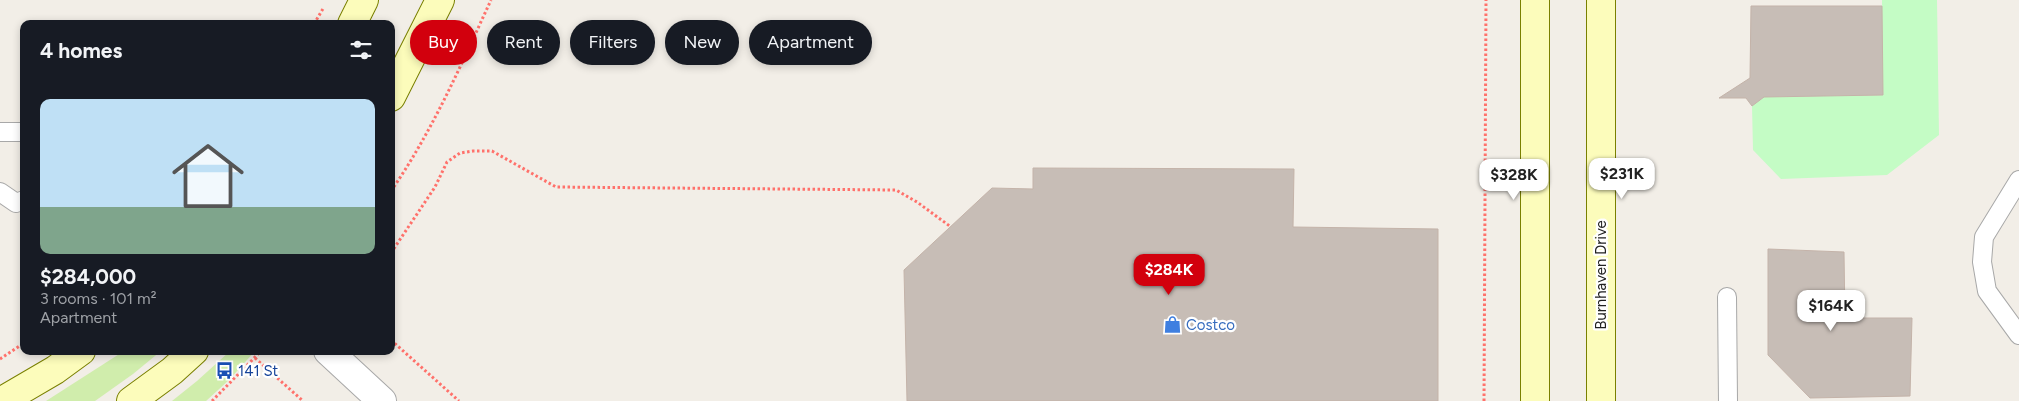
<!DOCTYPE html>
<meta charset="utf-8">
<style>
body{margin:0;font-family:Figtree,sans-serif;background:#242831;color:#f1f3f6;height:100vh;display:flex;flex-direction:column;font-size:19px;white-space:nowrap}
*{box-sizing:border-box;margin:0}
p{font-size:16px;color:#9ea1a6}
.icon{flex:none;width:28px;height:28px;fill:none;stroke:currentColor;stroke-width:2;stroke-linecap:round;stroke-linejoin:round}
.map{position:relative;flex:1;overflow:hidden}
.side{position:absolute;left:20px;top:20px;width:375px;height:335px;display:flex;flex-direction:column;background:#171b24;border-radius:10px;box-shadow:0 2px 8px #0003}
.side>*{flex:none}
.guide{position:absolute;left:410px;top:20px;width:475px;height:45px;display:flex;gap:10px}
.price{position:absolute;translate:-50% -42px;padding:0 11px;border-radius:10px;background:#fff;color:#222;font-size:16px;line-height:32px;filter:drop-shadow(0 1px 2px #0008)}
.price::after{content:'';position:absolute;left:50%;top:30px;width:15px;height:11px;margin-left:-8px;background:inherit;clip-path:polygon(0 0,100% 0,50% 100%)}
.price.on{background:#d2000d;color:#fff}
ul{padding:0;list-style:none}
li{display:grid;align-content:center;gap:10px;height:265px;padding:0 20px}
li span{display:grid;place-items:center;height:155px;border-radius:10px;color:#555}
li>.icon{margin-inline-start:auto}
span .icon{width:90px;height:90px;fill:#fffc;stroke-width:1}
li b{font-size:21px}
h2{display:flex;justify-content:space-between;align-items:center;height:60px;padding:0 20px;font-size:21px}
.tag{padding:0 18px;border-radius:22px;background:#171b24;box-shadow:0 2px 8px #0003;font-size:18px;line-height:45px}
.tag.on{background:#d2000d;color:#fff}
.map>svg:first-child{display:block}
.grass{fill:#d0edac}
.park{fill:#c4fcc5}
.building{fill:#c7bdb6;stroke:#c4b3a9}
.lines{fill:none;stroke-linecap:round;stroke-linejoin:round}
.lane-casing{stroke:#a8a8a8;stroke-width:20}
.street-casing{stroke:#a8a8a8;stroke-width:30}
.secondary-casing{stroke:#7a8000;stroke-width:30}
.path{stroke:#ff716b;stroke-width:3;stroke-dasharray:2.5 2.5;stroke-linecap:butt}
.lane{stroke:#fff;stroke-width:18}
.street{stroke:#fff;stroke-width:28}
.secondary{stroke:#fcfcbb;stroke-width:28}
.labels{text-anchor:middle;stroke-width:4.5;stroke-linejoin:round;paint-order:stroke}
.street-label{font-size:15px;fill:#212121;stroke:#fff}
.shop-label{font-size:15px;fill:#366cbe;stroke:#fff;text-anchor:start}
.transit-label{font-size:15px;fill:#164399;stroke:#fff;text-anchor:start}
</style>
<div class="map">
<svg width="2019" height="401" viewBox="0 0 2019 401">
<rect width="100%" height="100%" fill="#f2eee7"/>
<g class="grass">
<path d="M124 351H161L133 374 95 401H46Z"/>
<path d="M255 351 229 380 206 401H172L197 381 229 352Z"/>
</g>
<path class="park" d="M1882 0H1937L1939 135 1887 175 1781 179 1753 150 1752 106 1764 97 1882 95Z"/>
<g class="building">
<path d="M1751 6H1882L1883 95 1764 97 1752 106 1746 98H1719L1750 78Z"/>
<path d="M1033 168 1294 169 1293 227 1438 229V401H907L904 270 992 188 1033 189Z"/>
<path d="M1768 249 1844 252 1845 318H1912L1910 396 1810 398 1768 355Z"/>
</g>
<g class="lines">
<defs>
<g id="lane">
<path d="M0 132H24"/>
<path d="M2019 180 1984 237 1982 262 1987 291 2019 335"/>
<path d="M0 192 16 203 24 200"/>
<path d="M1727 297 1728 401"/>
</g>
<path id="street" d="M328 351 382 401"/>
<g id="secondary">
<path d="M1535 0V401"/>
<path d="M1601 0V401"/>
<path d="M352 24 364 0"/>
<path d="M391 97 440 0"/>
<path d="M2 401 55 370 81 351"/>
<path d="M131 401 172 371 194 351"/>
</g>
</defs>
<use href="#lane" class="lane-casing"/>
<use href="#street" class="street-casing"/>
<use href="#secondary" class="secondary-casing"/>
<g class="path">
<path d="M314 24 324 7"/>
<path d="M391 191C432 132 461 65 491 0"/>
<path d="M391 253 435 187 447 162 460 153 473 151H492L556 187 896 190 917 202 951 227"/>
<path d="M391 340 459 401"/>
<path d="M255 358 303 401"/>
<path d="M0 359 24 343"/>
<path d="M212 401 261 351"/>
<path d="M1484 401 1486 0"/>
</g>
<use href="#lane" class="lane"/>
<use href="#street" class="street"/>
<use href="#secondary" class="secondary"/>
</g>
<defs>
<symbol id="shop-bare" viewBox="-9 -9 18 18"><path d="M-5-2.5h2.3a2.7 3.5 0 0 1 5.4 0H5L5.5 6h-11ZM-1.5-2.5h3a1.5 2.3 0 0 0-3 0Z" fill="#3f7fe0" stroke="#fff" stroke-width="2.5" paint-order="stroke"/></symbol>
<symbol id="bus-bare" viewBox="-9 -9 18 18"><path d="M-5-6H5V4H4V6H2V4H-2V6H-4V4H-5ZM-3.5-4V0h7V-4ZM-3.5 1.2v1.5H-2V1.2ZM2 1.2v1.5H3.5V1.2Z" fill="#1a4fb4" stroke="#fff" stroke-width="2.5" paint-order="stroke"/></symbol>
</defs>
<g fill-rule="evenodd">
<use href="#shop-bare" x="1160" y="312" width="25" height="25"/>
<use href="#bus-bare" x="212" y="358" width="25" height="25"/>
</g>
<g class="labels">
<g class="street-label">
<text transform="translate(1601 275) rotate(-90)" y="5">Burnhaven Drive</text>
</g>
<g class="shop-label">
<text x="1186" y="330">Costco</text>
</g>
<g class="transit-label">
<text x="238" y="376">141 St</text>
</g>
</g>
</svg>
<b class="price" style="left:1622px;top:200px">$231K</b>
<b class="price" style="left:1514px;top:201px">$328K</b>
<b class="price on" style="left:1169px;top:296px">$284K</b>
<b class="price" style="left:1831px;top:332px">$164K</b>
<div class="guide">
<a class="tag on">Buy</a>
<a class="tag">Rent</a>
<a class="tag">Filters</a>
<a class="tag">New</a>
<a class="tag">Apartment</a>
</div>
<section class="side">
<h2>4 homes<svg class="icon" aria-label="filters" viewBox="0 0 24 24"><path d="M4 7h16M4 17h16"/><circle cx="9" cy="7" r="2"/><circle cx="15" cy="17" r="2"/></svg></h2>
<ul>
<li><span style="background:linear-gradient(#bfe0f5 70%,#7fa58c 0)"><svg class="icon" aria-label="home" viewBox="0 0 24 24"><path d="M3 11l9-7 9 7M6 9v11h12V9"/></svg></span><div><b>$284,000</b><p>3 rooms · 101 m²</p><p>Apartment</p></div></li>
</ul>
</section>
</div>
